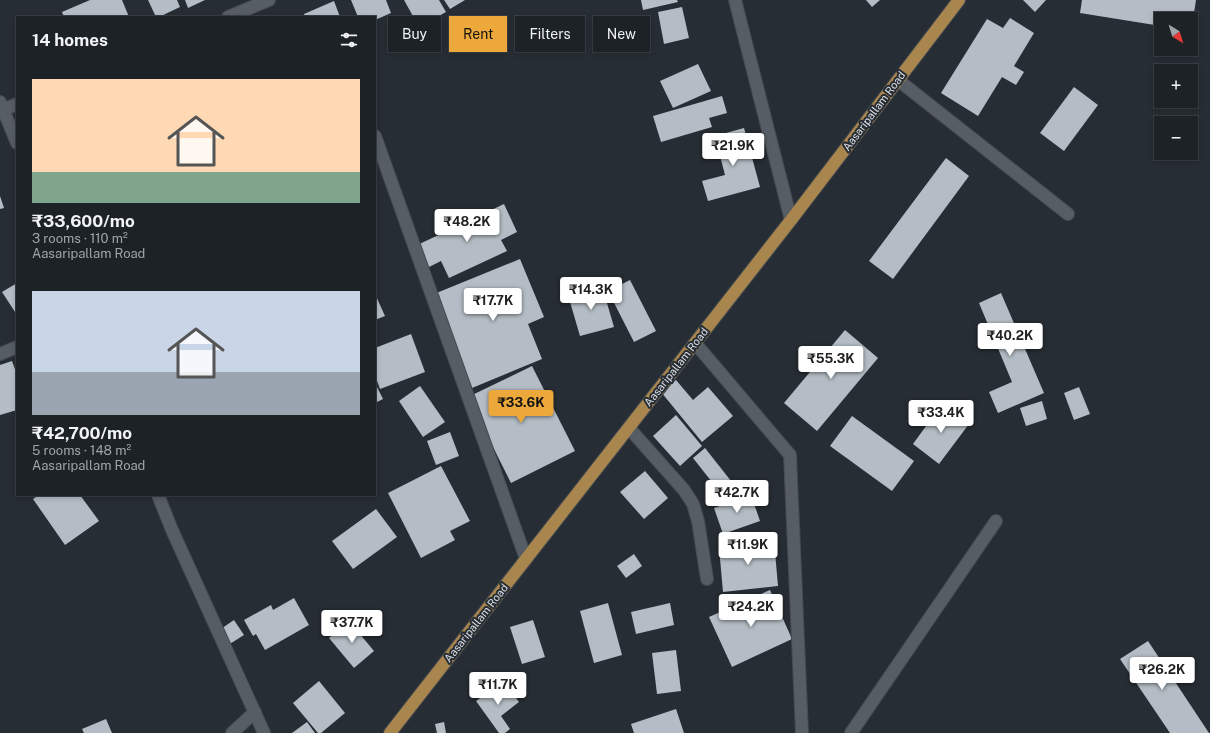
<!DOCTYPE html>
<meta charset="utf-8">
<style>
body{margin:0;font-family:"Public Sans",sans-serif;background:#2a2f33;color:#f1f3f6;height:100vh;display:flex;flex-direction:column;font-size:15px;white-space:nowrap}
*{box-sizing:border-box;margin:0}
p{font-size:13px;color:#a0a4a7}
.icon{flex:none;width:22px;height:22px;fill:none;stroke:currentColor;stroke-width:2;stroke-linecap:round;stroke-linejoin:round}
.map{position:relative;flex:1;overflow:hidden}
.details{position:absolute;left:16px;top:16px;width:360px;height:480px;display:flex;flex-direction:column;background:#1d2227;border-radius:0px;box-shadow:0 2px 6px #0003,0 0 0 1px #3b3f44}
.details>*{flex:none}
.banner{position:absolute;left:388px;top:16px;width:380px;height:36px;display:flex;gap:8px}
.needle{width:26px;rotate:142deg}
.fabs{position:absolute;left:1154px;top:12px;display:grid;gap:8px}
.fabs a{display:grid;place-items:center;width:44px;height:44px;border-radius:0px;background:#1d2227;box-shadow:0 2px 6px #0003,0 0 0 1px #3b3f44;font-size:20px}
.price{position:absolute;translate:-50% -34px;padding:0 9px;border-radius:4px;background:#fff;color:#222;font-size:13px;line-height:26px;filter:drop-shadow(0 1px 2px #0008)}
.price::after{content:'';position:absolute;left:50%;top:24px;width:12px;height:9px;margin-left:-6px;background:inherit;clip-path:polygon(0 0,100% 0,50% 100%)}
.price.current{background:#eda83b;color:#111}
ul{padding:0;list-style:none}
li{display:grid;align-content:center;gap:8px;height:212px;padding:0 16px}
li span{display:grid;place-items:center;height:124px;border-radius:0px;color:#555}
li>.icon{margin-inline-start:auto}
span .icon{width:72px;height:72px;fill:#fffc;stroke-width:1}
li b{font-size:17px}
h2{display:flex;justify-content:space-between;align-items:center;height:48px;padding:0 16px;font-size:17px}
.tag{padding:0 14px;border-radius:0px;background:#1d2227;box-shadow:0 2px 6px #0003,0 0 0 1px #3b3f44;font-size:14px;line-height:36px}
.tag.current{background:#eda83b;color:#111}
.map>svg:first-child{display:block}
.building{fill:#b4bdc5}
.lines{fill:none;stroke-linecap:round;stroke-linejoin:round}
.minor-casing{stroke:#454a4f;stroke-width:14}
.major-casing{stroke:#454a4f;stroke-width:14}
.minor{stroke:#565d64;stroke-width:12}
.major{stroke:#a9864e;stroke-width:12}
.labels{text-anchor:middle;stroke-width:4;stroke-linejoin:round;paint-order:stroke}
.street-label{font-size:11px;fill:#dbdfe3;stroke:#272d34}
</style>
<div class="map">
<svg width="1210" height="733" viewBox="0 0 1210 733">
<rect width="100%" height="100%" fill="#272d34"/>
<g class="building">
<path d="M90 0H122L129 17H64L62 12Z"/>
<path d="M148 0H177L180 7 159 17H156Z"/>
<path d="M185 0H205L188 8Z"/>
<path d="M351 0H386L391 13 375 20V17H358Z"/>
<path d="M404 0H439L446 12 419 27Z"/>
<path d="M444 0H465L450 9Z"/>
<path d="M641 0H677L678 2 643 10Z"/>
<path d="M866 0H880L872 7Z"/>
<path d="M1023 0H1046L1035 12Z"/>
<path d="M1082 0H1196L1192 26 1191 19H1161V26L1080 13Z"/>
<path d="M334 1 340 17H305L304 14Z"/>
<path d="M682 7 689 38 664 44 658 12Z"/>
<path d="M1010 18 1034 33 1014 66 1024 72 1016 85 1002 77 978 116 941 93 987 19 1003 28Z"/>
<path d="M698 64 711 91 673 108 660 81Z"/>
<path d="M1074 87 1098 105 1064 151 1040 133Z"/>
<path d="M722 96 727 113 709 118 712 127 661 142 653 116Z"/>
<path d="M744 128 760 187 708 201 702 181 725 175 715 136Z"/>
<path d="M946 158 969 176 893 279 869 261Z"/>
<path d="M0 196 4 208 0 209Z"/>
<path d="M504 204 517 232 501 240 507 251 449 278 441 261 421 271 411 248Z"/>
<path d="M520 259 544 317 528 324 542 359 472 388 434 294Z"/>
<path d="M630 280 656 331 634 342 608 291Z"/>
<path d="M17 283V315L2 292Z"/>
<path d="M602 286 614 327 580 336 568 295Z"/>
<path d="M1001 293 1044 393 998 413 989 392 1012 382 979 303Z"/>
<path d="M375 294 385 316 375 320Z"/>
<path d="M845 330 878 358 817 431 784 403Z"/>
<path d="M411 334 425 372 380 389 375 375V348Z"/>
<path d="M12 361 17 375V410L0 415V365Z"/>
<path d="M532 366 575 451 511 483 468 397Z"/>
<path d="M676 380 693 400 708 387 733 416 702 442 661 392Z"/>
<path d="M375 383 383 399 375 403Z"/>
<path d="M420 386 445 422 423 437 399 401Z"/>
<path d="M1079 387 1090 414 1074 420 1064 393Z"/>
<path d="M1042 401 1047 419 1026 426 1020 408Z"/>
<path d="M942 404 969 424 939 464 913 444Z"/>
<path d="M676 415 702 446 680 466 653 436Z"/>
<path d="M852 416 914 461 892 491 830 446Z"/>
<path d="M450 432 459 456 436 465 427 441Z"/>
<path d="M705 448 731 481 719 491 693 458Z"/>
<path d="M441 466 470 521 450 531 455 540 421 558 388 493Z"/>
<path d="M645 471 668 498 644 519 620 492Z"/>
<path d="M39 495H80L99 521 65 545 33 499Z"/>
<path d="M751 495 760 521 723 534 714 508Z"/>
<path d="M376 509 397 537 353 569 332 541Z"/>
<path d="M774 541 778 586 723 592 719 547Z"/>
<path d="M634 554 642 566 626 578 617 566Z"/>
<path d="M770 590 792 639 732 667 709 617Z"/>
<path d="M294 598 309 625 265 650 256 634 253 636 244 620 271 605 273 610Z"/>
<path d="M608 603 622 655 594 663 580 611Z"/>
<path d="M670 603 674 625 636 634 631 612Z"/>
<path d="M234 620 244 635 225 647 215 633Z"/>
<path d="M533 620 545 657 522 664 510 627Z"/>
<path d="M349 621 374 651 354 668 329 638Z"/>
<path d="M1148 641 1209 733H1170L1120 659Z"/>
<path d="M676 650 681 691 657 694 652 653Z"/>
<path d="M319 681 345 713 321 733H318L293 703Z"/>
<path d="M504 681 519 702 501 716 510 729 505 733H499L476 701Z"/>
<path d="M676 709 684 733H634L631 724Z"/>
<path d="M106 719 112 733H84L82 729Z"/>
<path d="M307 722 315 733H292Z"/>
<path d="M444 722 446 733H437L435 724Z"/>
</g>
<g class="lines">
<defs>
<g id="minor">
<path d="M735 0 791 220"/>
<path d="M228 17 269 0"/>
<path d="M898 80 1068 214"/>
<path d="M0 102 17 143"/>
<path d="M3 110 17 104"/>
<path d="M375 136 526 559"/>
<path d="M695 343 790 455 802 733"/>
<path d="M0 354 17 347"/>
<path d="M629 428 684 490 693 504 698 521 707 579"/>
<path d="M158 495 172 530 264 733"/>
<path d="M232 733 255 712"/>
<path d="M851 733 996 521"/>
</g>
<path id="major" d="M390 733 791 220 959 0"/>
</defs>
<use href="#minor" class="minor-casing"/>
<use href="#major" class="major-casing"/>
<use href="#minor" class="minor"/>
<use href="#major" class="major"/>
</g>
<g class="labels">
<g class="street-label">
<text transform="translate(874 111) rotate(-53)" y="4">Aasaripallam Road</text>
<text transform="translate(676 367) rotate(-52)" y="4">Aasaripallam Road</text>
<text transform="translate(476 623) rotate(-52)" y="4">Aasaripallam Road</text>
</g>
</g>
</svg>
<div class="fabs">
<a><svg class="needle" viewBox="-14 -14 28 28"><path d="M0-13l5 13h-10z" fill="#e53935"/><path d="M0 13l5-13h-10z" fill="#a0a4a7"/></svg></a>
<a>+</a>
<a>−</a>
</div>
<b class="price" style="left:733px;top:167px">₹21.9K</b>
<b class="price" style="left:467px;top:243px">₹48.2K</b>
<b class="price" style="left:591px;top:311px">₹14.3K</b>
<b class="price" style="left:493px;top:322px">₹17.7K</b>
<b class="price" style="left:1010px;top:357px">₹40.2K</b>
<b class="price" style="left:831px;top:380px">₹55.3K</b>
<b class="price current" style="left:521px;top:424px">₹33.6K</b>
<b class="price" style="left:941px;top:434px">₹33.4K</b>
<b class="price" style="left:737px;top:514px">₹42.7K</b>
<b class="price" style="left:748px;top:566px">₹11.9K</b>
<b class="price" style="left:751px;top:628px">₹24.2K</b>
<b class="price" style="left:352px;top:644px">₹37.7K</b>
<b class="price" style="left:1162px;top:691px">₹26.2K</b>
<b class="price" style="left:498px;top:706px">₹11.7K</b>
<div class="banner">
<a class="tag">Buy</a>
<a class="tag current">Rent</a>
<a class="tag">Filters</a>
<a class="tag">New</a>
</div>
<section class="details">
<h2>14 homes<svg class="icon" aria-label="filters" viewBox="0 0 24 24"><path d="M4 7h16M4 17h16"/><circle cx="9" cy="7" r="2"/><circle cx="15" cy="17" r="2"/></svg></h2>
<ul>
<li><span style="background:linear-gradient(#ffd9b3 75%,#7fa58c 0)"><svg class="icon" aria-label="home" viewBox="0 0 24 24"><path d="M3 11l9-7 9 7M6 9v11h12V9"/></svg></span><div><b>₹33,600/mo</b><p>3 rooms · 110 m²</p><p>Aasaripallam Road</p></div></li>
<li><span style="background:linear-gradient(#c9d6e8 65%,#9aa5b1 0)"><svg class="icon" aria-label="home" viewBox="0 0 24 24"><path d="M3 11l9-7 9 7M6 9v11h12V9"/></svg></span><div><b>₹42,700/mo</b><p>5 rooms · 148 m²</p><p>Aasaripallam Road</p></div></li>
</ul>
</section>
</div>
